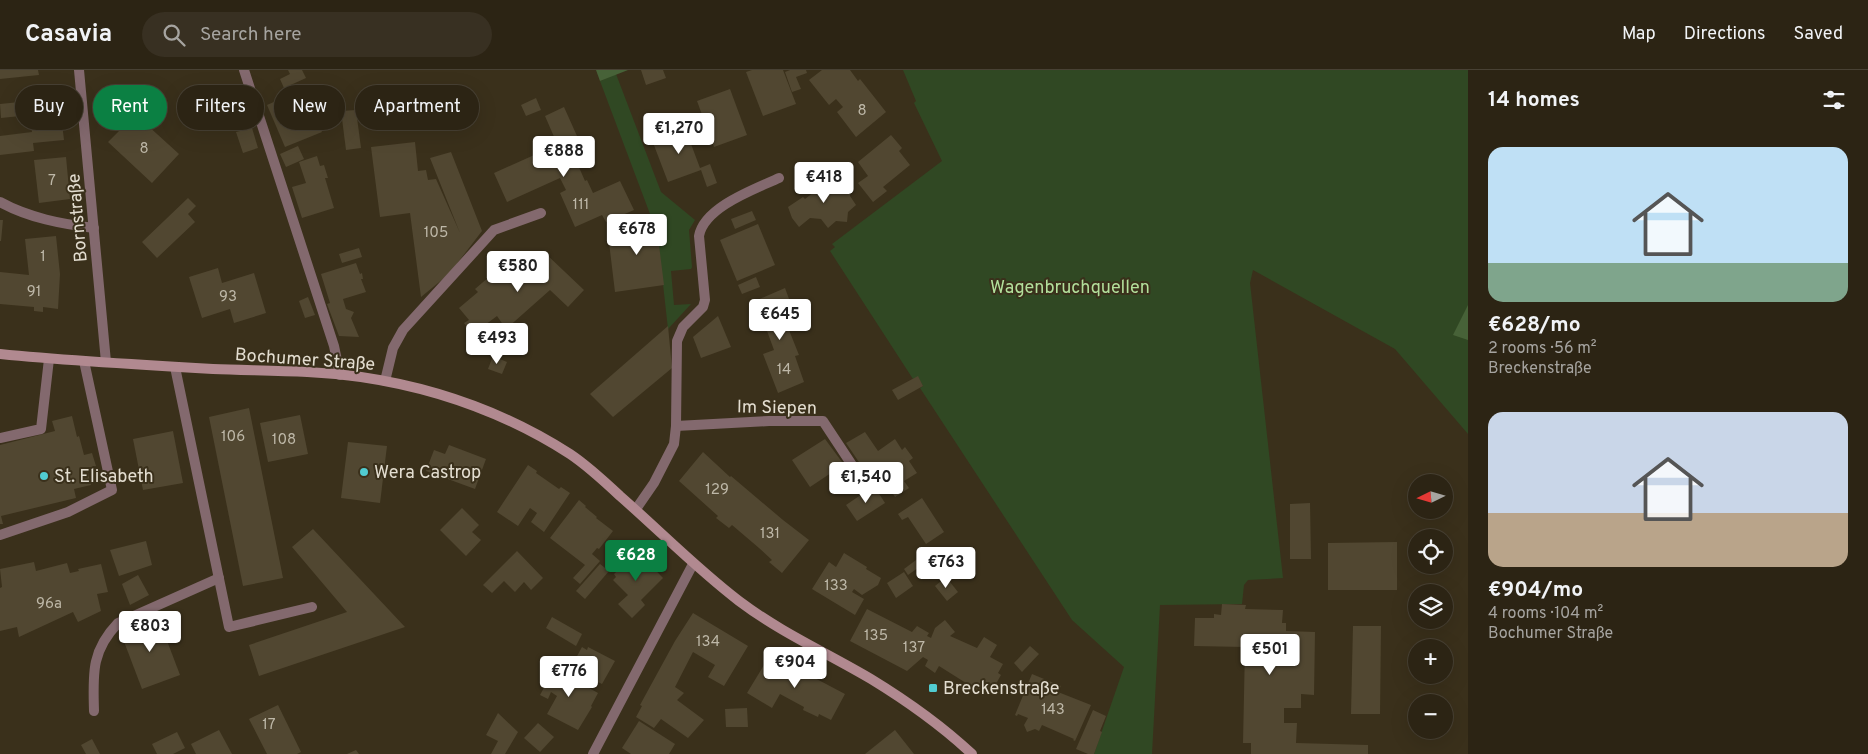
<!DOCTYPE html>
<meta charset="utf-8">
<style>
body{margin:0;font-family:Overpass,sans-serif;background:#383022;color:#f1f3f6;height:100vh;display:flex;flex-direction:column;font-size:19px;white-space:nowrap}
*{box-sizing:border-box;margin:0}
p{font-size:16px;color:#a6a4a0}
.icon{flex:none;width:28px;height:28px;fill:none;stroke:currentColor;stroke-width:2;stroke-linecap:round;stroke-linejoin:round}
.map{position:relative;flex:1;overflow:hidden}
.panel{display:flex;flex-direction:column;background:#2c2414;width:400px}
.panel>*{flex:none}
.banner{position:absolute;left:15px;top:15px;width:475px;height:45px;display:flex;gap:10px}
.needle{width:32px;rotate:265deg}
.controls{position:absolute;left:1408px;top:404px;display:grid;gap:10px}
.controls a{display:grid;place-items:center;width:45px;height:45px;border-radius:50%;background:#2c2414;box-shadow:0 5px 20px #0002,0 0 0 1px #484134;font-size:25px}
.price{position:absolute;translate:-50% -42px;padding:0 11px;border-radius:5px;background:#fff;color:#222;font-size:16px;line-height:32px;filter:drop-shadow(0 1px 2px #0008)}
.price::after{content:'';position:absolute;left:50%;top:30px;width:15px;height:11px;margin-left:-8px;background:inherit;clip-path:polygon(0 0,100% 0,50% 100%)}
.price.selected{background:#0b8043;color:#fff}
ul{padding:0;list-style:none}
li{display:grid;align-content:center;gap:10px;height:265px;padding:0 20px}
li span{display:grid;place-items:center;height:155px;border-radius:15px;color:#555}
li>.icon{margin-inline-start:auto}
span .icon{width:90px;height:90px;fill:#fffc;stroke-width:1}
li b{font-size:21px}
h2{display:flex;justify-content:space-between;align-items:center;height:60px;padding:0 20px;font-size:21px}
.chip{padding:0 18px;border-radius:22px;background:#2c2414;box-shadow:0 5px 20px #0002,0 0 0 1px #484134;font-size:18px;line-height:45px}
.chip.selected{background:#0b8043;color:#fff}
header{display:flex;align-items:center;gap:30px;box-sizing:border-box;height:70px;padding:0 25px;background:#2c2414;border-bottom:1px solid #484134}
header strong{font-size:24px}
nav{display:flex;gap:28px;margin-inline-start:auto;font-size:18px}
.search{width:350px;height:45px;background:#383022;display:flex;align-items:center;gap:12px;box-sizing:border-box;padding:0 18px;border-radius:28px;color:#a6a4a0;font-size:19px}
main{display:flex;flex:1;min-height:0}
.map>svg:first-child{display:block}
.green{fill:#304823}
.forest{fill:#476238}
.building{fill:#514731}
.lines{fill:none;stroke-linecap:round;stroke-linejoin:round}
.lane{stroke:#83696e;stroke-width:10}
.street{stroke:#83696e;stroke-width:10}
.secondary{stroke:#b18990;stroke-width:10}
.poi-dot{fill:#51ccd1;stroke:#3a301b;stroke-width:2}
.labels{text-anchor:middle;stroke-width:4;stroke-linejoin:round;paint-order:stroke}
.number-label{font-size:15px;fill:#beb8a8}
.street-label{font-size:18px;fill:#e3ddd0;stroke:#3a301b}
.park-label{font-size:18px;fill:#b2df9b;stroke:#3a301b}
.poi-label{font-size:18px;fill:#e3ddd0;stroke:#3a301b;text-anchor:start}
</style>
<header>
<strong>Casavia</strong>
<div class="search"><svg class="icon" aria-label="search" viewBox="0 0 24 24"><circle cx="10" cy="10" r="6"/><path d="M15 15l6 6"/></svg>Search here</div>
<nav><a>Map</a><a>Directions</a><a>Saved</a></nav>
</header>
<main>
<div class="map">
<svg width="1468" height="684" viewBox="0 0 1468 684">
<rect width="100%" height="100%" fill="#3a301b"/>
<g class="green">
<path d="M903 0H1468V364L1395 279 1253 200 1250 213 1283 508 1248 510 1244 515 1242 534 1160 535 1152 684H1094L1124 597 1072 550 920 318 923 316 918 307 913 309 830 181 835 177 832 174 942 91 914 33 916 31Z"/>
<path d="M616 4 661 122 695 150 689 160 692 197 691 199 671 201 674 235 691 234 668 259 656 151 652 144H650L600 11Z"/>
</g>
<g class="forest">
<path d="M596 0H628L600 11Z"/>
<path d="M1468 235V270L1453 265Z"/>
</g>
<g class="building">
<path d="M0 0H38L39 5 0 9Z"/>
<path d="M288 0H302L306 8 284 18 280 9 290 4Z"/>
<path d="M641 0H663L666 8 646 15Z"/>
<path d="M752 0H783L796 34 763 46 746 2Z"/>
<path d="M790 0H806L807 3 796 7 801 19 792 22 785 2Z"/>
<path d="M822 0H850L858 11 860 9 886 42 856 67 837 42 843 37 836 29 829 35 809 10Z"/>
<path d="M147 17 150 40 135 41V44L179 84 152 113 108 72 119 61 116 20Z"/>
<path d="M303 19 322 62 285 77 267 35Z"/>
<path d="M730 19 747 65 714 77 697 31Z"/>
<path d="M239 23 246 43 231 48 224 27Z"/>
<path d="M59 28 64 70 33 73 34 81 0 85V66L32 62 30 45 1 48 0 34Z"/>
<path d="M536 28 541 40 526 46 521 35Z"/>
<path d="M564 37 577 66 567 70 585 111 587 110 593 123 620 111 634 140 606 152 602 145 575 157 560 123 566 120 560 108 507 132 494 103 552 77 550 72 555 69 545 46Z"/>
<path d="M356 40 361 78 346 80 341 41Z"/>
<path d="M672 54 675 55 677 60 685 58 700 98 710 94 717 113 707 117 701 100 668 112 652 70 660 67 658 61 659 59Z"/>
<path d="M252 58 258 78 243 83 236 62Z"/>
<path d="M891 65 902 78 899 81 910 95 883 117 887 121 873 132 858 113 868 106 858 92Z"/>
<path d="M415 72 418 101 426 100 428 110 436 109 460 163 430 88 451 82 482 161 449 204 421 227 410 143 380 147 371 77Z"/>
<path d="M298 76 304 89 286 97 280 84Z"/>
<path d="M317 86 320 96 324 95 328 108H325L334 138 302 148 292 117 306 113 299 92Z"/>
<path d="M66 87 70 129 39 133 34 90Z"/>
<path d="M834 106 841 114 851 116 850 126 856 135 848 142 847 152 836 151 828 158 821 149 810 148 799 157 792 148 788 137 803 127 805 129 814 122 815 111 825 113Z"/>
<path d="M188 128 196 136 188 144 195 152 157 188 142 172Z"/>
<path d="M752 141 756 150 735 159 731 149Z"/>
<path d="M652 144 656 151 664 215 615 222 608 164 634 161 632 146Z"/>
<path d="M0 150H3L1 171H0Z"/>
<path d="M758 154 775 195 737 211 720 170Z"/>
<path d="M56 166 60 204 58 239 43 237V242L34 241V237L0 234V202L29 205 25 169Z"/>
<path d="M359 178 362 187 342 193 339 184Z"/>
<path d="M545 183 584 220 568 237 550 220 506 259 497 246 473 264 464 253 469 250 459 238 478 222 475 219 504 194 508 198 514 192 526 206Z"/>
<path d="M356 193 360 204 362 203 363 209H361L366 222 343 229 346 239 354 242 351 248 359 267 339 266 327 234 330 233 321 204Z"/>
<path d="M218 198 222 213 254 203 266 243 234 253 230 239 202 248 189 207Z"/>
<path d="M756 207 760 217 742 224 738 215Z"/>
<path d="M785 218 792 237 787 239 791 248 785 250 799 285 795 286 804 312 778 323 763 284 774 280 763 250H761L760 247 762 246 755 231Z"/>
<path d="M308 227 315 245 305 248 299 231Z"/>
<path d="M718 246 731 277 701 288 693 267Z"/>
<path d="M668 256 672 298 613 347 590 324Z"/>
<path d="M493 286 507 292 502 304 488 299Z"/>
<path d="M918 306 923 316 898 330 892 320Z"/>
<path d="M249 338 283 508 243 516 209 347Z"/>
<path d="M300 345 308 384 268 392 260 353Z"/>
<path d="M72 346 77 367 79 366 84 385 92 383 96 396 87 398 91 415 74 419 76 428 1 446 3 454H0V375L55 361 52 351Z"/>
<path d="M173 361 183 413 143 420 133 369Z"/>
<path d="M865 362 878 381 895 369 902 380 905 377 913 388 909 391 917 403 904 411 909 418 895 427 872 392 863 398 846 373Z"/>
<path d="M825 369 845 396 832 405 831 403 810 417 792 390Z"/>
<path d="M348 372 387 376 380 433 341 428Z"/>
<path d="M449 375 486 389 475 419 426 401 434 380 445 384Z"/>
<path d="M703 382 730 407 731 406 783 450 809 470 782 503 769 492 772 490 759 478 732 455 729 458 716 448 718 446 679 411Z"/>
<path d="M528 395 537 401 536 403 559 419 561 417 570 423 544 462 531 452 537 443 530 438 518 456 497 442Z"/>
<path d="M874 416 885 433 857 451 846 435Z"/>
<path d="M922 428 944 462 926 474 908 447 902 450 898 444Z"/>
<path d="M579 430 586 436 585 437 597 447 596 448 613 461 599 479 597 478 592 484 600 491 580 514 573 508 585 495 550 468Z"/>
<path d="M1310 433 1311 489H1290V434Z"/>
<path d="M462 438 479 455 472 462 481 470 466 486 440 460Z"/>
<path d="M313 459 405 557 259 606 249 575 347 542 292 477Z"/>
<path d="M146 471 152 495 119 506 110 480Z"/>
<path d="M1397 472V520H1328V473Z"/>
<path d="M517 481 543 508 531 520 524 512 515 522 504 511 492 523 483 515Z"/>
<path d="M637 481 663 508 641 530 645 535 632 548 618 534 628 525 613 510 616 507 614 504 624 494 620 491 626 485 630 488Z"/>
<path d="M844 483 867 497 866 499 881 508 878 515 862 525 854 519 852 522 864 529 855 545 812 519 829 492 836 497Z"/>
<path d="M920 487 925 493 908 505 904 499Z"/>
<path d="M34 492 36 501 67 493 70 503 79 501 78 499 101 494 108 522 97 524 101 541 78 552 73 542 19 567 17 557 0 561V518L2 517 0 499Z"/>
<path d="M600 494 609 501 585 529 576 521Z"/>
<path d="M904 502 913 516 896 528 887 513Z"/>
<path d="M138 505 149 525 130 535 122 514Z"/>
<path d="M946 507 958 522 947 531 935 516Z"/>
<path d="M1222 534 1246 535 1245 539 1283 540 1282 553H1286V561L1315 562 1314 625 1301 624V638H1284V653H1297L1296 673 1368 675V684H1251V673H1243L1245 577 1194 576 1195 548H1214V544L1221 545Z"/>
<path d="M867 539 912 562 917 556 929 563 927 566 931 568 935 558 945 550 955 562 950 566 977 578 984 567 997 575 990 587 1003 594 998 603 1001 605 993 619 990 617 985 625 939 596 935 603 925 596 928 590 923 587 907 601 850 571Z"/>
<path d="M693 543 748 576 724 616 708 607 715 595 693 582 675 617 684 623 677 630 704 650 688 668 661 649 654 658 636 647 642 636 640 635 675 571Z"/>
<path d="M158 547 180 605 142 619 120 561Z"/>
<path d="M552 547 582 564 576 576 546 558Z"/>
<path d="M1353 556H1381L1380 644H1351Z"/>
<path d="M1030 576 1039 584 1022 602 1014 593Z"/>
<path d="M582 577 587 580 588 577 615 591 602 614 596 611 593 615 570 603 575 594 577 596 580 590 576 588Z"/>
<path d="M770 585 807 607 809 605 845 624 831 650 819 644 818 647 803 640 804 637 780 624 772 638 747 623Z"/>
<path d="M556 596 570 603 568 606 598 623 591 636 592 637 578 660 547 644 557 626 551 622 548 629 540 625Z"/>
<path d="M1032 604 1061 616 1058 622 1091 635 1075 671 1073 670 1074 669 1042 655 1039 661 1035 659 1027 662 1024 655 1028 648 1018 644 1017 646 1015 645Z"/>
<path d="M278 635 301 682 297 684H267L249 649Z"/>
<path d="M747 638 748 657H726L725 639Z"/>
<path d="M1093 640 1106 646 1100 661 1102 662 1094 684H1088L1076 679Z"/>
<path d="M498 643 518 662 505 684H491L498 671 486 665Z"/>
<path d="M639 651 675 674 669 684H631L622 678Z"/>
<path d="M538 653 554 667 540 682 524 668Z"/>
<path d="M219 660 232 684H196L191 674Z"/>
<path d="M895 660 914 684H865Z"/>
<path d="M177 662 185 678 173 684H157L152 674Z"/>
<path d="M92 669 100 684H86L81 675Z"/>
<path d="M356 680 359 684H347Z"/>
</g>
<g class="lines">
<g class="lane">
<path d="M244 0 334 276 340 305"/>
<path d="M0 132C29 148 62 154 94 158"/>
<path d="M175 297 229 557 312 537"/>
<path d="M385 311 393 278 403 260 494 160 541 143"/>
<path d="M0 368 41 359 49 289"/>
<path d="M0 465 68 442 112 420 84 291"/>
<path d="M94 641C93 604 91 581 118 553L219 508"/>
</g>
<g class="street">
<path d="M79 0 106 292"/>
<path d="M676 356 769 351H823L854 398"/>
<path d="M636 439 654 413 674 374 676 356 677 271 683 257 703 237 705 230 699 166C704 137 755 119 779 108"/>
<path d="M593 684 693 494"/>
</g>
<path class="secondary" d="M0 284C71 291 142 295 213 299 262 301 312 300 361 307 436 318 506 343 570 384 588 396 604 411 620 426 660 461 697 499 739 531 780 562 827 583 871 609 907 631 941 655 972 684"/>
</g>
<g class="poi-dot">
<circle cx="364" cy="402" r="5"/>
<circle cx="44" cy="406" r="5"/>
<rect x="928" y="613" width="10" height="10" rx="2.5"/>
</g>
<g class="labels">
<g class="number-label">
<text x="862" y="45">8</text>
<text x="144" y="83">8</text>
<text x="52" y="115">7</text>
<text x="581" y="139">111</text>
<text x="436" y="167">105</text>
<text x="43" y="191">1</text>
<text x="34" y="226">91</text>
<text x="228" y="231">93</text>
<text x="784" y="304">14</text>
<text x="233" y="371">106</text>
<text x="284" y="374">108</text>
<text x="717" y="424">129</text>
<text x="770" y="468">131</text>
<text x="836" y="520">133</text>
<text x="49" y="538">96a</text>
<text x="876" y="570">135</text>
<text x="708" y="576">134</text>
<text x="914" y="582">137</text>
<text x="1053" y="644">143</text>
<text x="269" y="659">17</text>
</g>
<g class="street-label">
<text transform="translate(77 148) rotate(-95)" y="6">Bornstraße</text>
<text transform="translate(305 289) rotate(4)" y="6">Bochumer Straße</text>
<text transform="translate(777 337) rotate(1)" y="6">Im Siepen</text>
</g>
<g class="park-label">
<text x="1070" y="223">Wagenbruchquellen</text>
</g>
<g class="poi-label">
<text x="374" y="408">Wera Castrop</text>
<text x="54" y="412">St. Elisabeth</text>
<text x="943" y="624">Breckenstraße</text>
</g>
</g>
</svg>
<div class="controls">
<a><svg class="needle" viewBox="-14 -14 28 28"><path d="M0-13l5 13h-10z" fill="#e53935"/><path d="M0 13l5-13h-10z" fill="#a6a4a0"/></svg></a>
<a><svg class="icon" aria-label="locate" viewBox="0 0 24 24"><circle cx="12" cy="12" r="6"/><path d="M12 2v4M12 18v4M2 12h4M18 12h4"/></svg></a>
<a><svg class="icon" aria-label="layers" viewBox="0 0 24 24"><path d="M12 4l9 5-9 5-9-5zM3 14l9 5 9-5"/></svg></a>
<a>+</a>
<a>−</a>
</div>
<b class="price" style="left:679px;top:85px">€1,270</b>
<b class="price" style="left:564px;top:108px">€888</b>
<b class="price" style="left:824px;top:134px">€418</b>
<b class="price" style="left:637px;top:186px">€678</b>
<b class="price" style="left:518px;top:223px">€580</b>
<b class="price" style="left:780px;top:271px">€645</b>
<b class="price" style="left:497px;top:295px">€493</b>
<b class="price" style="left:866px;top:434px">€1,540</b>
<b class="price selected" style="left:636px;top:512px">€628</b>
<b class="price" style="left:946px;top:519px">€763</b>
<b class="price" style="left:150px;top:583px">€803</b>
<b class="price" style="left:1270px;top:606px">€501</b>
<b class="price" style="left:795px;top:619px">€904</b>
<b class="price" style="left:569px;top:628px">€776</b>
<div class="banner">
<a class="chip">Buy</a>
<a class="chip selected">Rent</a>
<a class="chip">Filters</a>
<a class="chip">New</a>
<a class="chip">Apartment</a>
</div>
</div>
<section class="panel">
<h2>14 homes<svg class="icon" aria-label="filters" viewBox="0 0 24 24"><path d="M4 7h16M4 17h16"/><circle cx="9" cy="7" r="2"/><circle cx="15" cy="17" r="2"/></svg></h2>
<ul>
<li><span style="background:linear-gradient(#bfe0f5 75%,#7fa58c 0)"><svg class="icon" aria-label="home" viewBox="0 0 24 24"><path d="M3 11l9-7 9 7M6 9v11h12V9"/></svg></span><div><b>€628/mo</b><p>2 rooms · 56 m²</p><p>Breckenstraße</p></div></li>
<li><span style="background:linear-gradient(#c9d6e8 65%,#b9a48a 0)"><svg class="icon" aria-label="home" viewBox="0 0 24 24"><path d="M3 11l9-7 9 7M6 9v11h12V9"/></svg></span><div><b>€904/mo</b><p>4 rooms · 104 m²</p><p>Bochumer Straße</p></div></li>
</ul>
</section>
</main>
